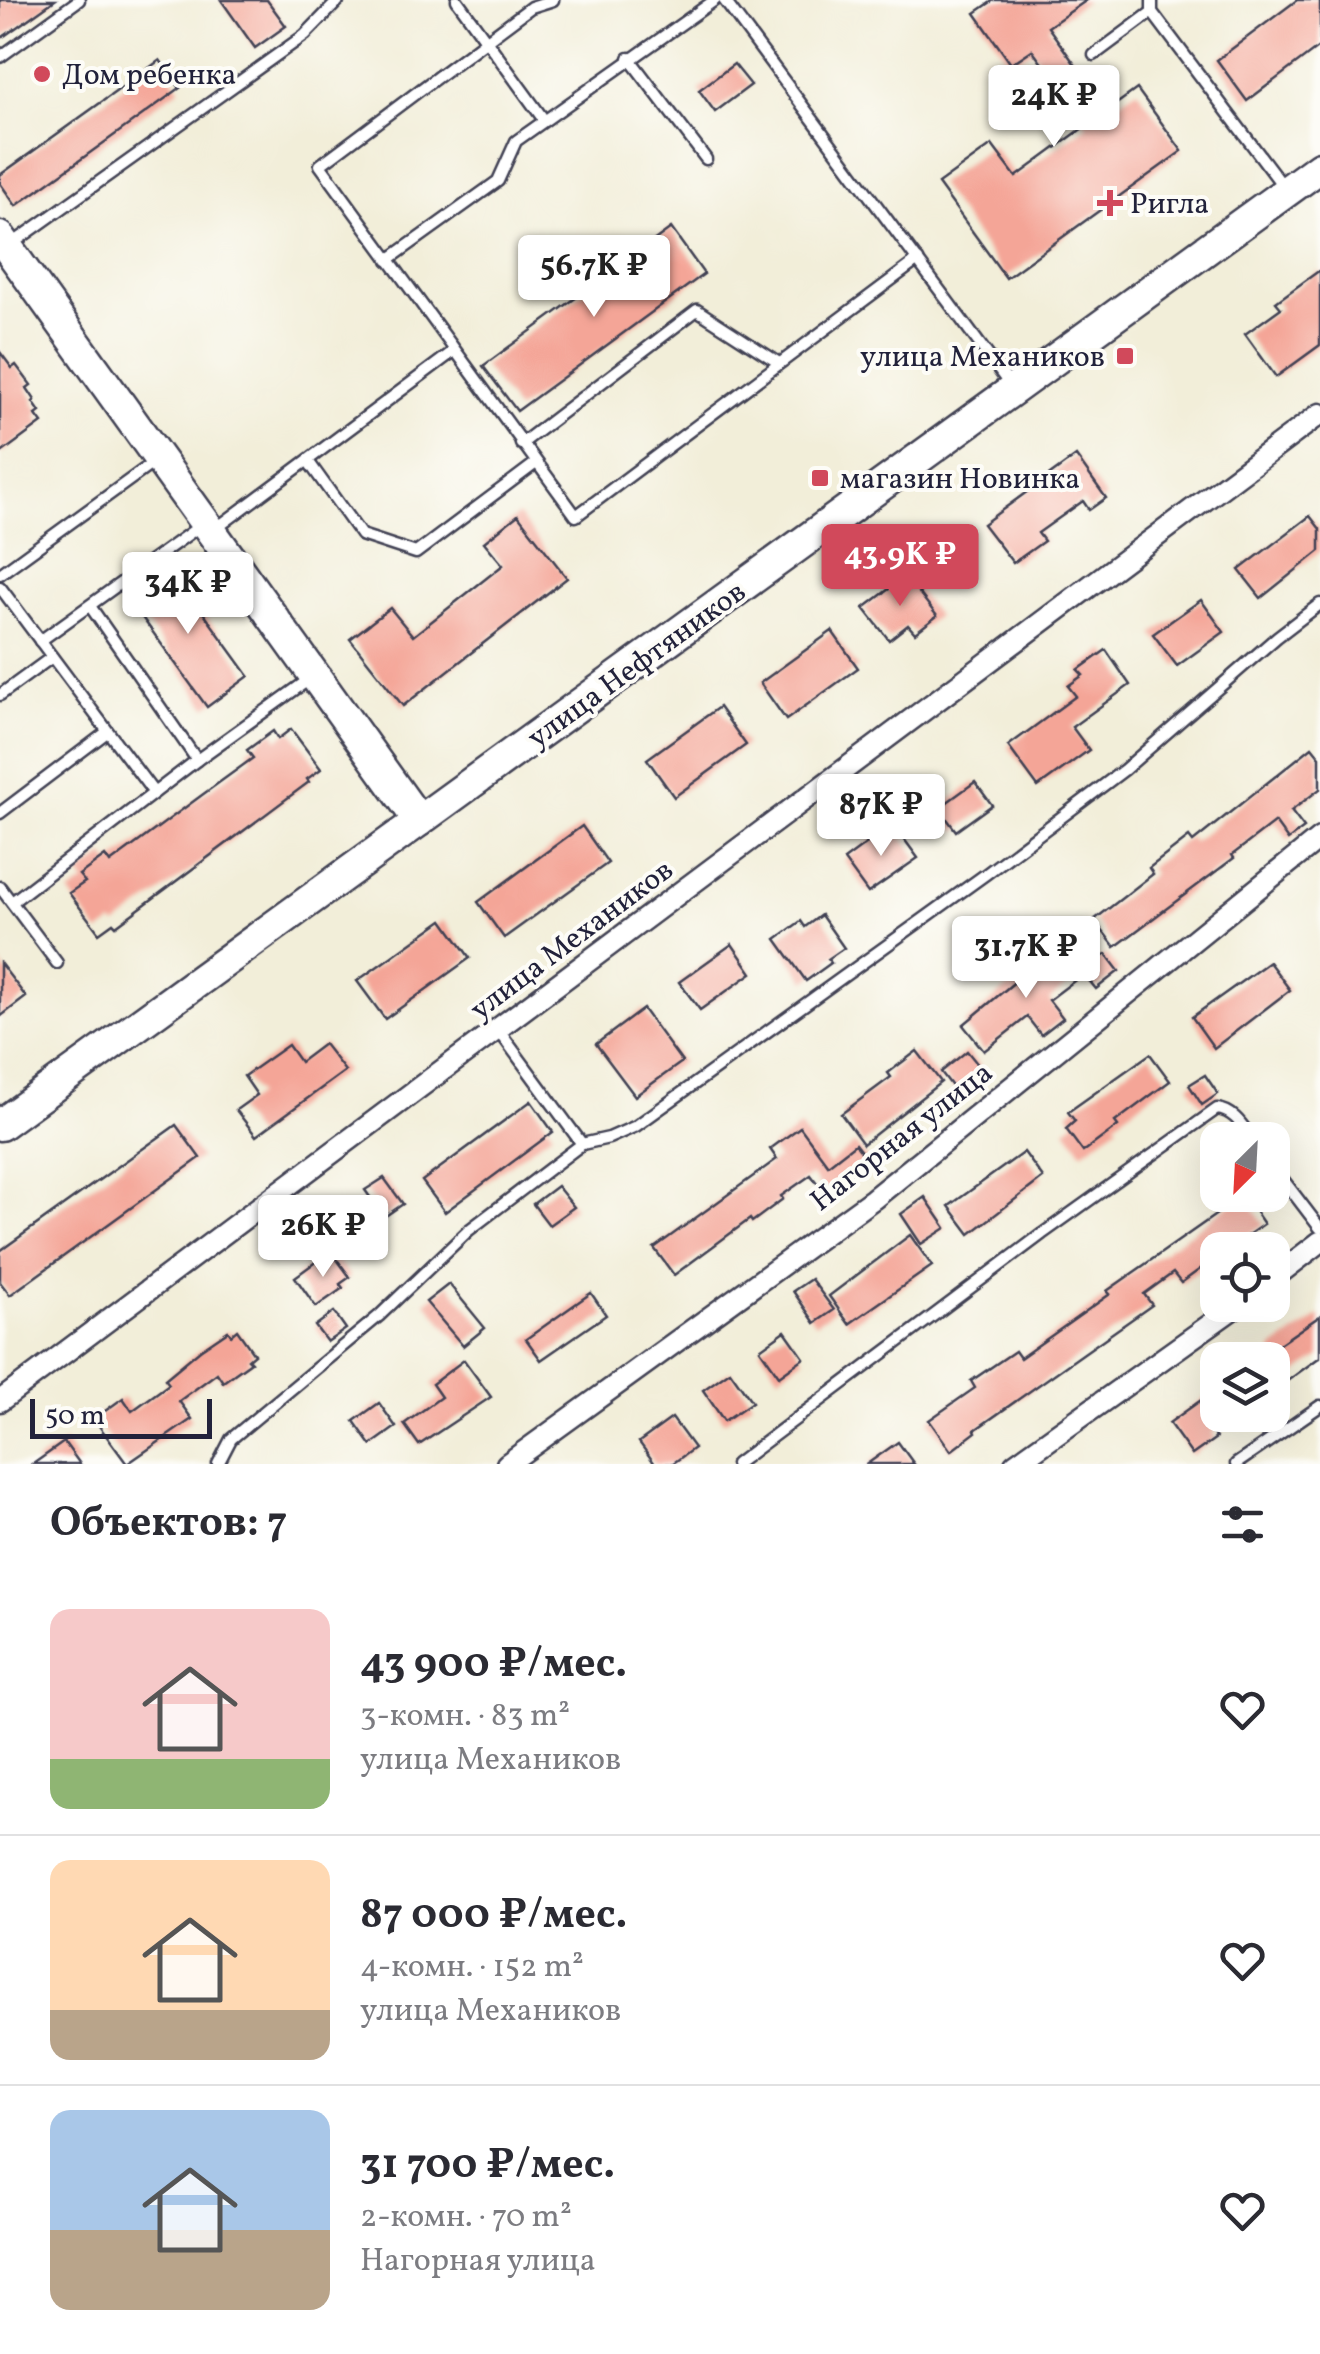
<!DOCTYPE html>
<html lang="ru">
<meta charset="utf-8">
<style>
body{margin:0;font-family:Vollkorn,serif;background:#f7f7f7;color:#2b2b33;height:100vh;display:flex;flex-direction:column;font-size:38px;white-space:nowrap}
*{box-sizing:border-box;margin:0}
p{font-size:32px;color:#7c7c81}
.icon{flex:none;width:55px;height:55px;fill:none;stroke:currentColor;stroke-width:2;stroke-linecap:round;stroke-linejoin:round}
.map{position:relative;height:1464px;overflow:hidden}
.drawer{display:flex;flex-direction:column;background:#fff;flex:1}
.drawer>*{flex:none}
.needle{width:65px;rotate:204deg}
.tools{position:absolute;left:1200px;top:1122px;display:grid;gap:20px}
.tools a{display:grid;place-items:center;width:90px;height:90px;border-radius:20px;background:#fff;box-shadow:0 10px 40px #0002;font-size:50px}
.scale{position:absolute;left:30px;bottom:25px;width:182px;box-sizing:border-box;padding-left:10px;border:5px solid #22223b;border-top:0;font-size:28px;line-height:35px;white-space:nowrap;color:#22223b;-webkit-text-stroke:8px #fdfcf7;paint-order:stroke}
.price{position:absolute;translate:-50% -85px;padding:0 22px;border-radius:10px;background:#fff;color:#222;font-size:32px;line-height:65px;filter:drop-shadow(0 2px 5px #0008)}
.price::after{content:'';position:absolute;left:50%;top:60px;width:30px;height:22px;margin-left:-15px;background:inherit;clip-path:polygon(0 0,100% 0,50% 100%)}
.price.selected{background:#d1495b;color:#fff}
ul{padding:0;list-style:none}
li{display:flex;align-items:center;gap:30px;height:250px;padding:0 50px}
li+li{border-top:2px solid #e1e1e2}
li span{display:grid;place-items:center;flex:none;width:280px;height:200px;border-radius:20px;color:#555}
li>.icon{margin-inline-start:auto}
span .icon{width:120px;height:120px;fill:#fffc;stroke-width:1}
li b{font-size:42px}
h2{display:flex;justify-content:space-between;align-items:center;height:120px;padding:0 50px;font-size:42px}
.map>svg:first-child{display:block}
.building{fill:#f4a597}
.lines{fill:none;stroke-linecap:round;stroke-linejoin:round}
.lane-casing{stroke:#414153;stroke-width:15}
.street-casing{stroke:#414153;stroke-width:25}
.secondary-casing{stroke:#414153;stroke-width:35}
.lane{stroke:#fff;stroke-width:10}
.street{stroke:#fff;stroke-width:20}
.secondary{stroke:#fff;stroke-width:30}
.poi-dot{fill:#d1495b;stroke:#fdfcf7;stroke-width:4}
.labels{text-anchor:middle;stroke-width:8;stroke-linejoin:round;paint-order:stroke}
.poi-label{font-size:30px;fill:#22223b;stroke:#fdfcf7;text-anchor:start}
.street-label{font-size:30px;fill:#22223b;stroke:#fdfcf7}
</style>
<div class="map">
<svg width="1320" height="1464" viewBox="0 0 1320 1464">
<rect width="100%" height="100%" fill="#fdfcf7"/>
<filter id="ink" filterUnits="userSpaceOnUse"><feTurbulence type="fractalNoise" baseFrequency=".01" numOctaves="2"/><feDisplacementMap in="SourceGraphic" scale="20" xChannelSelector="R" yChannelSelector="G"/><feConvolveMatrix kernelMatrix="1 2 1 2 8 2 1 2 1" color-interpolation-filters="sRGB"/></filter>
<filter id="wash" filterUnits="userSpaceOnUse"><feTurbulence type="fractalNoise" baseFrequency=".0048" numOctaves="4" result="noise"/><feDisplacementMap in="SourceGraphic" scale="40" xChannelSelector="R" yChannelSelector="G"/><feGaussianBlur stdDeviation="2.25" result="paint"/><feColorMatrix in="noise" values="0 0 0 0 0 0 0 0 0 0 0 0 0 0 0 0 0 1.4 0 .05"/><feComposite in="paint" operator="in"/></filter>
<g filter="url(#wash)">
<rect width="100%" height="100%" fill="#f2eed9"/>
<g id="blocks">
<g class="building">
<path d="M0 0H55L0 39Z"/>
<path d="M221 0H267L286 26 255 48Z"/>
<path d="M994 0H1087L1048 27 1108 110 1137 89 1182 151 1006 278 938 184 992 145 1016 177 1087 125 1032 50 1011 64 975 13Z"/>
<path d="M1297 0H1320V46L1247 101 1217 60Z"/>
<path d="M160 60 180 88 16 206 0 183V175Z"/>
<path d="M734 64 751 85 715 112 699 90Z"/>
<path d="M671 228 704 274 517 411 483 366Z"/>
<path d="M1320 270V345L1276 377 1245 334 1281 308 1276 302Z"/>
<path d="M0 352 12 368 16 365 31 385 27 388 35 400 33 402 40 412 36 415 42 423 0 454Z"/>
<path d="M1076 456 1106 498 1089 510 1083 501 1038 533 1044 541 1013 563 983 524Z"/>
<path d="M518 515 567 578 403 706 350 639 390 608 413 636 503 565 484 542Z"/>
<path d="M1310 516 1320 529V551L1261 598 1239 570Z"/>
<path d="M170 567 249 676 207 707 128 598Z"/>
<path d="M906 576 937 616 915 633 908 625 889 640 864 608Z"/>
<path d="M1201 600 1224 632 1177 666 1153 634Z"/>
<path d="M832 631 858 668 786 720 760 683Z"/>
<path d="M1106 650 1130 685 1072 727 1089 750 1038 787 1008 746 1076 696 1068 686 1083 675 1078 670Z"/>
<path d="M719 707 746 745 674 797 647 759Z"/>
<path d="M291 729 321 769 307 779 309 782 116 926 113 923 99 933 69 893 85 882 79 875 105 856 110 863 202 795 253 758 247 750 273 731 278 739Z"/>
<path d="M1312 747 1320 757V789L1291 811 1304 828 1288 840 1275 822 1232 855 1234 858 1115 947 1094 920 1153 874 1149 868 1189 837 1193 842Z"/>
<path d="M975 782 992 805 956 831 939 808Z"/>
<path d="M893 824 918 858 868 893 844 860Z"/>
<path d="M582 826 608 863 504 938 478 902Z"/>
<path d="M821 915 844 948 828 959 831 963 806 981 776 939 801 921 805 927Z"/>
<path d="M443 920 470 958 385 1019 357 981Z"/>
<path d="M732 944 752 973 700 1010 679 982Z"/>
<path d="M1059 945 1082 975 1049 1000 1063 1018 1041 1035 1027 1017 984 1051 963 1025Z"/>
<path d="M1106 954 1119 971 1096 989 1082 972Z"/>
<path d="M1269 962 1290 990 1214 1048 1192 1017Z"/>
<path d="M0 963 26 997 0 1017Z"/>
<path d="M643 1009 682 1062 635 1096 596 1044Z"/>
<path d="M324 1044 345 1071 256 1136 236 1110 257 1095 244 1076 288 1045 300 1062Z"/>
<path d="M917 1051 941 1082 863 1144 841 1114 891 1077 888 1073Z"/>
<path d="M967 1051 988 1077 961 1098 941 1072Z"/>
<path d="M1150 1054 1170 1081 1115 1122 1118 1126 1083 1152 1066 1129 1075 1121 1068 1112Z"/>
<path d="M1205 1075 1218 1094 1202 1105 1189 1085Z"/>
<path d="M531 1101 553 1132 445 1212 422 1181Z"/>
<path d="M176 1125 200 1158 10 1295 0 1282V1251Z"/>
<path d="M800 1127 828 1165 855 1144 870 1163 826 1195 811 1175 781 1196 783 1199 752 1222 750 1219 674 1275 654 1248 777 1159 770 1149Z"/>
<path d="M1024 1152 1043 1178 970 1234 949 1206Z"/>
<path d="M384 1178 403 1204 384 1217 365 1190Z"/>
<path d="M557 1186 574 1207 549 1225 533 1204Z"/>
<path d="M1244 1195 1264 1224 1226 1250H1218V1256L1181 1283 1173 1273 1144 1294 1152 1305 975 1430 976 1432 951 1451 929 1420 975 1388 971 1381 1015 1351 1020 1358 1110 1294 1107 1291Z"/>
<path d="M925 1197 946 1228 921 1244 901 1214Z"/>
<path d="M910 1235 932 1266 849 1324 829 1296Z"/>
<path d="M333 1254 350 1277 340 1284 343 1288 316 1307 295 1277 321 1258 323 1261Z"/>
<path d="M811 1279 834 1310 815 1323 793 1291Z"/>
<path d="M449 1284 485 1328 463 1346 426 1302Z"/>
<path d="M591 1293 606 1315 541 1360 526 1339Z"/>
<path d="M334 1312 346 1329 327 1342 315 1326Z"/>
<path d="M1320 1316V1357L1272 1392V1349Z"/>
<path d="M237 1330 254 1354 248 1359 251 1362 223 1382 217 1373 179 1401 192 1419 127 1464 94 1419 123 1398 132 1411 169 1384 165 1379 200 1350 228 1331 231 1335Z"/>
<path d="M785 1331 804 1358 779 1376 760 1349Z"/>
<path d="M464 1360 491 1397 419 1445 404 1424 441 1397 432 1384Z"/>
<path d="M730 1371 752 1402 724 1421 703 1390Z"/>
<path d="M1218 1388V1429L1212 1433 1216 1438 1192 1455 1169 1423Z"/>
<path d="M379 1403 396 1427 371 1445 354 1421Z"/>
<path d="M672 1418 694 1448 672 1464H655L639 1442Z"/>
<path d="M64 1442 80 1464H33Z"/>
<path d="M898 1442 914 1464H867Z"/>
</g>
</g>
</g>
<g filter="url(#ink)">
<use href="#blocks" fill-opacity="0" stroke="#414153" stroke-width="2.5"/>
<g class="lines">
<defs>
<g id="lane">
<path d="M457 0 544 120"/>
<path d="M553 0 531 7 320 165 576 516 918 260"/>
<path d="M724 0 1013 389"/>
<path d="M1152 0V12L1283 186"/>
<path d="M1094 55 1152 12"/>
<path d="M0 57 79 0"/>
<path d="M629 58 706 159"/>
<path d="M12 244 305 35 339 0"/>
<path d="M388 260 498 181 516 141 715 0"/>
<path d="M521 444 697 310 779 363"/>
<path d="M308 461 361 535 416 553 536 463"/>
<path d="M214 530 454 351"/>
<path d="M0 574 157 460"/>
<path d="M0 587 154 793"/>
<path d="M90 606 197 760"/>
<path d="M40 641 204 523"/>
<path d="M0 695 52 657"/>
<path d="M0 813 107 732"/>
<path d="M0 887 57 963"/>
<path d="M12 902 197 760 311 678"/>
<path d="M582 1144 609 1138 636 1126 986 874 1124 770 1277 637 1320 604"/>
<path d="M1272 1165 1320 1228"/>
<path d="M218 1464 231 1439 379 1316 469 1230 582 1144 499 1031"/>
<path d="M736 1464 1042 1234 1217 1109C1235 1111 1243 1127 1253 1140"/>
<path d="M1236 1464 1320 1406"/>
</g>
<g id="street">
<path d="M1272 1279 1320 1242"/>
<path d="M0 1401 1320 414"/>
<path d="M507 1464 873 1199 1320 838"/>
<path d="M1015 1464 1238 1305"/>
</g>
<g id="secondary">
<path d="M0 237 419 821"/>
<path d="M0 1125 1320 167"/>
</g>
</defs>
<use href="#lane" class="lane-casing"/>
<use href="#street" class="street-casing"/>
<use href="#secondary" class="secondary-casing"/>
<use href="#lane" class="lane"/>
<use href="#street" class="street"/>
<use href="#secondary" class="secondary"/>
</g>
</g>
<g class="poi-dot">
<circle cx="42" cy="74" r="10"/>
<path d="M1105 188h10v10h10v10h-10v10h-10v-10h-10v-10h10z"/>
<rect x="1115" y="346" width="20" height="20" rx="5"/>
<rect x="810" y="468" width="20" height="20" rx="5"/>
</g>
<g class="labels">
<g class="poi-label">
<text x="62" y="84">Дом ребенка</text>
<text x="1130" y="213">Ригла</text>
<text x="1105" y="366" text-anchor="end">улица Механиков</text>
<text x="840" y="488">магазин Новинка</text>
</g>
<g class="street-label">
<text transform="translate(636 664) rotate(-36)" y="10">улица Нефтяников</text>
<text transform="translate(571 939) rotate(-37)" y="10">улица Механиков</text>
<text transform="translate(901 1136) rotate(-38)" y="10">Нагорная улица</text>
</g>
</g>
</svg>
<div class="tools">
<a><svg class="needle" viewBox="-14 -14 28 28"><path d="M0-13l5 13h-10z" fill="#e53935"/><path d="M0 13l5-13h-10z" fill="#7c7c81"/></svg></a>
<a><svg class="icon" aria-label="locate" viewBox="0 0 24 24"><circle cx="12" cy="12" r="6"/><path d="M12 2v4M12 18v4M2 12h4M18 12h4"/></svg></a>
<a><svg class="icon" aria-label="layers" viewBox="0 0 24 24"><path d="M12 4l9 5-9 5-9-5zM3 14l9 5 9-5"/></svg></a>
</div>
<div class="scale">50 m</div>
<b class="price" style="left:1054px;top:150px">24K ₽</b>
<b class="price" style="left:594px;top:320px">56.7K ₽</b>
<b class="price selected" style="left:900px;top:609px">43.9K ₽</b>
<b class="price" style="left:188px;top:637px">34K ₽</b>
<b class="price" style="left:881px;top:859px">87K ₽</b>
<b class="price" style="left:1026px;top:1001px">31.7K ₽</b>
<b class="price" style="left:323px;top:1280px">26K ₽</b>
</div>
<section class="drawer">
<h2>Объектов: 7<svg class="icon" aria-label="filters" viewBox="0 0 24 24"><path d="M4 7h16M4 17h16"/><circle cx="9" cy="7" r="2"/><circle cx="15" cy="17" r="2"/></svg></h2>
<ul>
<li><span style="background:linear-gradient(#f6c9c9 75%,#8fb573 0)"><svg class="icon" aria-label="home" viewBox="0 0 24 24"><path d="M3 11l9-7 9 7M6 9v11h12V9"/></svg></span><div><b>43 900 ₽/мес.</b><p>3-комн. · 83 m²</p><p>улица Механиков</p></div><svg class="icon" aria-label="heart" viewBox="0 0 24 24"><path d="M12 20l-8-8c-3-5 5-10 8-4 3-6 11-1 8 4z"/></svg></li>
<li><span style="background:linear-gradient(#ffd9b3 75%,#b9a48a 0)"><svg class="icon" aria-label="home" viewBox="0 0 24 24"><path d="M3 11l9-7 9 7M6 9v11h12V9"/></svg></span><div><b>87 000 ₽/мес.</b><p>4-комн. · 152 m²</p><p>улица Механиков</p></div><svg class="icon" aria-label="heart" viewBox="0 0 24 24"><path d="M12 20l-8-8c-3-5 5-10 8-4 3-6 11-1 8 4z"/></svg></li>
<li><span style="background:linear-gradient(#a9c7e8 60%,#b9a48a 0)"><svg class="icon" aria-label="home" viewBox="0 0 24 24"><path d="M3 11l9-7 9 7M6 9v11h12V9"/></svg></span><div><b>31 700 ₽/мес.</b><p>2-комн. · 70 m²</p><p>Нагорная улица</p></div><svg class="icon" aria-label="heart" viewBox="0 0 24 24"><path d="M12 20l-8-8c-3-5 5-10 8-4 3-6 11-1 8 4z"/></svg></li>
</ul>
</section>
